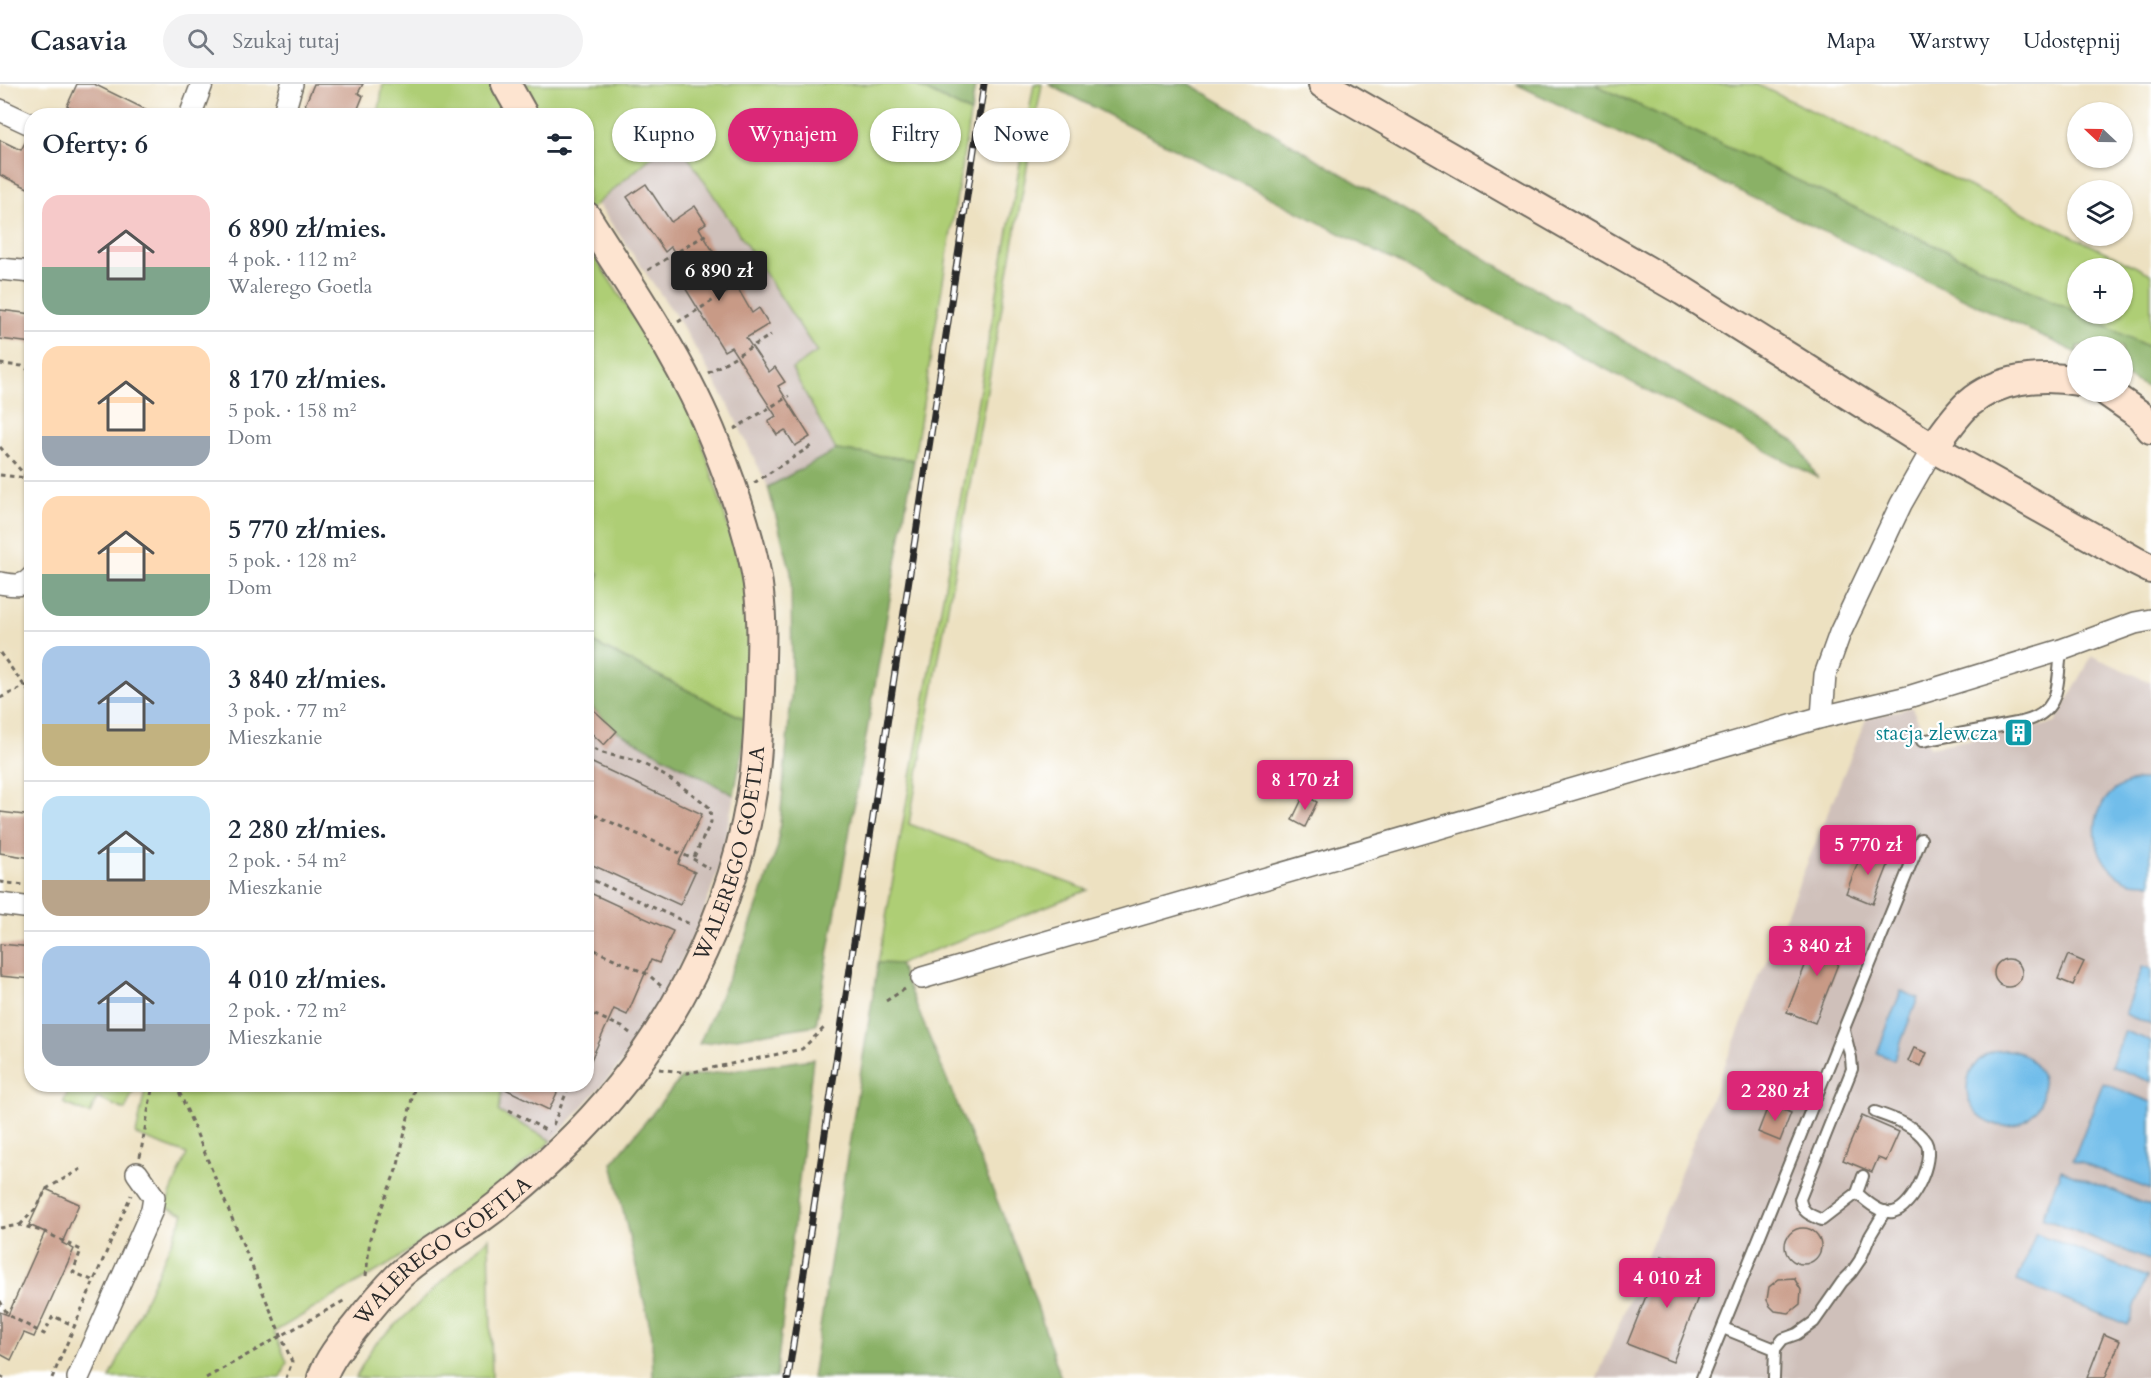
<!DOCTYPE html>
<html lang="pl">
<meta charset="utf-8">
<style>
body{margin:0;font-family:Cardo,serif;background:#f2f2f3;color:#1f2937;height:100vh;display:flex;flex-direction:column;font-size:22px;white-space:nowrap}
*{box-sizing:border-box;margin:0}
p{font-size:20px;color:#747a83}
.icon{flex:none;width:33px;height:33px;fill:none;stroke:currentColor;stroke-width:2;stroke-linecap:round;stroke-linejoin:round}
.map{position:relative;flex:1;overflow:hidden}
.side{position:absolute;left:24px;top:24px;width:570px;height:984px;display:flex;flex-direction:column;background:#fff;border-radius:24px;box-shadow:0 2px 4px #0004}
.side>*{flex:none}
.banner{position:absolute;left:612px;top:24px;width:570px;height:54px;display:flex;gap:12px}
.needle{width:39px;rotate:292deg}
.fabs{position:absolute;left:2067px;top:18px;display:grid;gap:12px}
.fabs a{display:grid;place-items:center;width:66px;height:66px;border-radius:50%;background:#fff;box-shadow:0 2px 4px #0004;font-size:30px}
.price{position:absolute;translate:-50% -51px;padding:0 14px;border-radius:6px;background:#db2777;color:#fff;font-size:20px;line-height:39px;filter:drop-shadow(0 2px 3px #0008)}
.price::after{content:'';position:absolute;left:50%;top:36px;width:18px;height:14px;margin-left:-9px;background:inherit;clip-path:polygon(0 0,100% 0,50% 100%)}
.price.selected{background:#222;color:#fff}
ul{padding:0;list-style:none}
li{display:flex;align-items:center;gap:18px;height:150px;padding:0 18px}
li+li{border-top:2px solid #e0e1e3}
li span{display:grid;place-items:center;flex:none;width:168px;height:120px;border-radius:18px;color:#555}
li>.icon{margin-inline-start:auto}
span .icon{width:72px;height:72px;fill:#fffc;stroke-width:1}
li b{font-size:26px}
h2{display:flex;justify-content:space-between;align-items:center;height:72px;padding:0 18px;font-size:26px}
.tag{padding:0 21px;border-radius:27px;background:#fff;box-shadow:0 2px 4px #0004;font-size:21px;line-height:54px}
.tag.selected{background:#db2777;color:#fff}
header{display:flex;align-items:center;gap:36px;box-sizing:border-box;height:84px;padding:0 30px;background:#fff;border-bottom:2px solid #e0e1e3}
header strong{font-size:28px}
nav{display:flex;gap:33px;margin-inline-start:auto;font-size:21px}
.search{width:420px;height:54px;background:#f2f2f3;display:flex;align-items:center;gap:15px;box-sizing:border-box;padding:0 21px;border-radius:33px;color:#747a83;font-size:22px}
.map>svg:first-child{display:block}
.industrial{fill:#cfc0ba}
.green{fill:#aece75;stroke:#6c7c50;stroke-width:1.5}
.forest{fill:#8ab166;stroke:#5a6e48;stroke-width:1.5}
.water{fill:#71bdea;stroke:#4e748a;stroke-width:1.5}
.building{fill:#c89a86}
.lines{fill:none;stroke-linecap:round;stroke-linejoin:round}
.lane-casing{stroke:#6f6b60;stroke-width:14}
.street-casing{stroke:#6f6b60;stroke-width:24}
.secondary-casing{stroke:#6f6b60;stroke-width:32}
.path{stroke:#6f6b60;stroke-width:3;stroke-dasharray:4.5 4.5;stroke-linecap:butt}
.lane{stroke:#fff;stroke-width:10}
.street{stroke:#fff;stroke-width:21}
.secondary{stroke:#fde4d0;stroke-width:28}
.rail-casing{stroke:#2b2b2b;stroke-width:7}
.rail{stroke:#fff;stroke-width:4.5;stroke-dasharray:14;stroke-linecap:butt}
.labels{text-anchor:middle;stroke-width:4.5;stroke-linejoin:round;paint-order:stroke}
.culture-label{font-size:21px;fill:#0d838f;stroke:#fff;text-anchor:end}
.street-label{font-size:21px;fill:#2b2b2b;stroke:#fff}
</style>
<header>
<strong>Casavia</strong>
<div class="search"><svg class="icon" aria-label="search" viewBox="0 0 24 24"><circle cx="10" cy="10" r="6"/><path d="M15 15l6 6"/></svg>Szukaj tutaj</div>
<nav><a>Mapa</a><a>Warstwy</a><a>Udostępnij</a></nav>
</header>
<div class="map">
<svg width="2151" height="1294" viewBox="0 0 2151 1294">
<rect width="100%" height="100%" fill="#fff"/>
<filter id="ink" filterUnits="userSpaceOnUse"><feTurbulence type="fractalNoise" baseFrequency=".0167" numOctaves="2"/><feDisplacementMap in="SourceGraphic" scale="12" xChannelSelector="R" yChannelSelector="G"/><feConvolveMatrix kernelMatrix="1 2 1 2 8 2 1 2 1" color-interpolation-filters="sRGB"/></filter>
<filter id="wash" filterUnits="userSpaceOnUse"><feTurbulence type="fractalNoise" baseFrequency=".008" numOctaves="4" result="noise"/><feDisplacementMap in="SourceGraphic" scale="24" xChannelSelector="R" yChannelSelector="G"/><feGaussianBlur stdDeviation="1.35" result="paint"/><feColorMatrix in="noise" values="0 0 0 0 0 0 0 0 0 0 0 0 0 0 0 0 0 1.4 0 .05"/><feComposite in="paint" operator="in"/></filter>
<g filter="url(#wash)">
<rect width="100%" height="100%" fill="#ede1c1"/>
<g class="industrial">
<path d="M674 53 817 268 792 285 836 366 768 403 729 322 680 238 597 119Z"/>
<path d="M2092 572 2151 598V1294H1597L1866 635 1912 623 1930 663 2055 639Z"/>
<path d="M587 619 617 647 734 711 720 782 700 838 667 908 620 981 552 1057 499 1028 502 1001 586 1000Z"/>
</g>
<g class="green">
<path d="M383 0H975L914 376 836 366 792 285 817 268 675 53 587 128 586 32H378Z"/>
<path d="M1034 0H1042L909 740 1088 806 899 880 878 879Z"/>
<path d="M1594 0H1756L2151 190V264L2078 230H2122V184H2078V229Z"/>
<path d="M586 160 690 319 750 514 748 637 587 555V518L599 490 586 483Z"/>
<path d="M71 1001V1000L136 1001 125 1026 97 1014 90 1030 63 1019Z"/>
<path d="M146 1001H502L499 1028 552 1057 476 1120 391 1179 274 1248 287 1278 281 1294H110L184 1130 165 1123 187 1070 136 1051Z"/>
<path d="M489 1154 492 1294H355L373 1262Z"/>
</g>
<g class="forest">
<path d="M913 0H975L971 29Z"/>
<path d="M1048 0H1190L1797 359 1817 393Z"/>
<path d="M1516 0H1594L2151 264V305L2123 291 2122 262H2078L2077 269Z"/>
<path d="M836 366 914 376 816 941 699 960 746 854 778 762 792 602 791 488 768 403Z"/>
<path d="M587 483 599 490 587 518Z"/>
<path d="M586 555 748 637 734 711 617 647 587 619Z"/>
<path d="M878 879 899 880 1022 1177 1061 1294H812Z"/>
<path d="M813 975 776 1294H653L652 1251 612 1079 681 994Z"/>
</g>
<g class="water">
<path d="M2137 696H2151V799C2145 799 2138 799 2132 798 2098 789 2084 742 2106 715 2114 704 2125 700 2137 696Z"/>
<path d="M2143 882 2151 885V941L2125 930Z"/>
<path d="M1901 907 1918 914 1894 976 1877 969Z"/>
<path d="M2125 947 2151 957V998L2111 982Z"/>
<circle cx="2005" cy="1004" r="38"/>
<path d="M2103 999 2151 1018V1106L2073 1076Z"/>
<path d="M2061 1086 2151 1122V1177L2042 1134Z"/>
<path d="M2036 1149 2147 1193 2128 1241 2017 1197Z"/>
</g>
<g id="blocks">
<g class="building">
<path d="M77 0H94L159 32H88L67 22Z"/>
<path d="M314 0H363L358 9 363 12 355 32H307L311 24 305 21Z"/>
<path d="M28 53 32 54V106L0 91V56L21 66Z"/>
<path d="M646 100 671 138 695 122 706 139 699 144 720 179 728 174 738 190 732 194 752 229 759 224 769 240 746 254 769 288 775 283 785 298 778 302 810 353 795 362 785 346 777 351 768 337 776 332 731 263 724 267 684 202 692 197 671 163 665 168 627 113Z"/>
<path d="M0 226 32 230V259L0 255Z"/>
<path d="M586 619 617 647 604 661 586 644Z"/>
<path d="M586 676 702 730 678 780 695 788 680 821 586 778Z"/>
<path d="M1304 711 1317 718 1305 743 1292 736Z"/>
<path d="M0 728 32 732V774L0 769Z"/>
<path d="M1864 763 1891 774 1873 820 1846 809Z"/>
<path d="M586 807 673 847 659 879 651 876 627 931 614 925 586 987Z"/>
<path d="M1819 846 1847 857 1815 939 1787 928Z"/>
<path d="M0 860 32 863V895L0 892Z"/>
<path d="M2068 871 2084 878 2073 901 2058 895Z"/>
<circle cx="2008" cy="889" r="14"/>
<path d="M1914 964 1927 969 1921 982 1908 977Z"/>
<path d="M495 1000H561L549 1026Z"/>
<path d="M1769 1020 1791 1029 1780 1057 1758 1048Z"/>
<path d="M1862 1032 1899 1048 1886 1077 1878 1074 1872 1088 1843 1076Z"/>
<path d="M46 1105 79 1120 62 1159 74 1165 34 1253 24 1249 11 1276 0 1270V1228L8 1231 45 1148 29 1141Z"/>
<circle cx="1803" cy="1162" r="18"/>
<path d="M1662 1172 1707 1190 1673 1278 1627 1260Z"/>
<path d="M1794 1194 1801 1206 1800 1220 1789 1229 1775 1227 1770 1222 1767 1216 1769 1203 1779 1195Z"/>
<path d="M2104 1250 2120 1257 2105 1294H2087Z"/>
</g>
</g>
</g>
<g filter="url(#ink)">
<use href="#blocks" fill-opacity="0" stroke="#6f6b60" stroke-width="1.5"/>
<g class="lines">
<defs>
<g id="lane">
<path d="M1922 657 2022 638C2062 629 2057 599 2061 566"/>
<path d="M1844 946 1851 974 1852 985 1800 1115C1802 1129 1810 1131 1822 1136L1857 1109"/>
<path d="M1863 1092 1857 1109C1866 1117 1880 1130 1893 1128 1913 1124 1935 1075 1926 1058 1915 1041 1892 1034 1875 1028"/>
<path d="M1723 1244 1775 1265"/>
<path d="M1702 1294 1921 755"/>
<path d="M1774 1294 1775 1265 1783 1255 1797 1250 1814 1238 1842 1198 1851 1189 1860 1176 1870 1152 1885 1127"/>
</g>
<g id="street">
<path d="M285 25 292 0"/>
<path d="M0 26 32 41"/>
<path d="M190 32 202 0"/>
<path d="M0 185 32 188"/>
<path d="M0 499C13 501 23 504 32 493"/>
<path d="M1822 633 1825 591 1840 549 1901 420 1933 364"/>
<path d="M0 820 32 824"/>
<path d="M922 894 1822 633 1908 613 2061 566 2135 539 2151 536"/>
<path d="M78 1294 152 1126 154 1113 137 1089"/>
</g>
<g id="secondary">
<path d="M506 0 524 32"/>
<path d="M1323 0 1683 207 1933 364 2135 477 2151 485"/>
<path d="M2107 308 2140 331 2151 345"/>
<path d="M1933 364C1944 349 1955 332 1968 320 1998 294 2040 290 2078 297"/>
<path id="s1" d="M322 1294C329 1274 342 1259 355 1243 369 1225 384 1207 400 1191 424 1169 452 1154 478 1136 508 1115 536 1090 562 1065 666 966 737 830 755 687 758 660 759 632 760 605 761 573 763 541 759 509 754 461 733 403 715 358 683 277 632 205 586 132"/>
</g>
</defs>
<use href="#lane" class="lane-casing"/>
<use href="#street" class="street-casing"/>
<use href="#secondary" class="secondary-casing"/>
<g class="path">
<path d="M648 186 707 150"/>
<path d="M678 238 740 200"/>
<path d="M0 280 22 282 32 288"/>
<path d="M708 289 771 251"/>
<path d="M734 345 789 312"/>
<path d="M0 363 32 399"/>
<path d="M0 391 27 394 32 353"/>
<path d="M754 399 814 360"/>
<path d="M0 569 32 612"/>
<path d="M0 614 32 599"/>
<path d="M586 661C603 672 617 671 635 677 651 681 697 712 710 724L711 738 693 775"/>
<path d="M586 727 693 775 710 785"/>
<path d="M586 793 692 841"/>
<path d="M0 798 32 802"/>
<path d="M586 862 649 891 661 902"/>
<path d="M886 917 908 903"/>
<path d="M586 927 622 943 630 949"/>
<path d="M659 985 688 989 802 965 826 942"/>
<path d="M176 1000 292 1278 286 1294"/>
<path d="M509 1026 549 1048"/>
<path d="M553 1041 570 1000"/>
<path d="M140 1073 153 1000"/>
<path d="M20 1141 38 1122 46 1105 81 1085"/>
<path d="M0 1144 20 1141 45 1148 81 1166 73 1188 94 1197"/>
<path d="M366 1192 370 1154 398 1081 415 1000"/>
<path d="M0 1217 8 1231 44 1250 53 1232 75 1242"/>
<path d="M0 1292 4 1294"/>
<path d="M52 1294 131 1111"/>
<path d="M206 1294 347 1215"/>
</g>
<use href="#lane" class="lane"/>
<use href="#street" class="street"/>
<use href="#secondary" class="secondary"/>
<defs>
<path id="rail" d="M788 1294 984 0"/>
</defs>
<use href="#rail" class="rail-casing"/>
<use href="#rail" class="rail"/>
</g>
</g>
<defs>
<symbol id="building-square" viewBox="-11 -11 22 22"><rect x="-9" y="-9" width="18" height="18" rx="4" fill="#0f9aa8" stroke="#fff"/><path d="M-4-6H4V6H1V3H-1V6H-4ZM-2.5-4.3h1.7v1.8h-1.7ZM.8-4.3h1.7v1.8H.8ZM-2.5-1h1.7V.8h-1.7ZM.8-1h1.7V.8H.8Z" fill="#fff"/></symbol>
</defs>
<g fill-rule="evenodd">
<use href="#building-square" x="2002" y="632" width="33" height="33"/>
</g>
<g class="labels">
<g class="culture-label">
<text x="1998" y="656">stacja zlewcza</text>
</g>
<g class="street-label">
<text dy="7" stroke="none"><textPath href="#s1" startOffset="682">WALEREGO GOETLA</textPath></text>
<text dy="7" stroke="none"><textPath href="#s1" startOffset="178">WALEREGO GOETLA</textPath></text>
</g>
</g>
</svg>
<div class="fabs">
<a><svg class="needle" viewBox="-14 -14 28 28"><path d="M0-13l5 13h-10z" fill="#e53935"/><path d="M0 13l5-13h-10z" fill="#747a83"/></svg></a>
<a><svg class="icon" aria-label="layers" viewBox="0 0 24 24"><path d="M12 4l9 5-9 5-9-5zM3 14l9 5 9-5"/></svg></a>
<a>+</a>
<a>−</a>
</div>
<b class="price selected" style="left:719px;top:218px">6 890 zł</b>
<b class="price" style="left:1305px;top:727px">8 170 zł</b>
<b class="price" style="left:1868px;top:792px">5 770 zł</b>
<b class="price" style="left:1817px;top:893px">3 840 zł</b>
<b class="price" style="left:1775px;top:1038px">2 280 zł</b>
<b class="price" style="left:1667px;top:1225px">4 010 zł</b>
<div class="banner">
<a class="tag">Kupno</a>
<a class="tag selected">Wynajem</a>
<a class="tag">Filtry</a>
<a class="tag">Nowe</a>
</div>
<section class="side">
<h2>Oferty: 6<svg class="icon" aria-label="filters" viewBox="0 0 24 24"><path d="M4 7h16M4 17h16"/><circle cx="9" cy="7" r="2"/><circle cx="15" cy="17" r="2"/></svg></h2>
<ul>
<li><span style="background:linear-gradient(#f6c9c9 60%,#7fa58c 0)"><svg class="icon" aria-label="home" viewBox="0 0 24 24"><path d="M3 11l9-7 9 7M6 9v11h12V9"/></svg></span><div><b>6 890 zł/mies.</b><p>4 pok. · 112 m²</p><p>Walerego Goetla</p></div></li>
<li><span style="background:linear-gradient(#ffd9b3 75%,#9aa5b1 0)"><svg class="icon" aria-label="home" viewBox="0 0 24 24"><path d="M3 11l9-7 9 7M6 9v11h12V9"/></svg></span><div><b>8 170 zł/mies.</b><p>5 pok. · 158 m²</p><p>Dom</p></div></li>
<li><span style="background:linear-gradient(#ffd9b3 65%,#7fa58c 0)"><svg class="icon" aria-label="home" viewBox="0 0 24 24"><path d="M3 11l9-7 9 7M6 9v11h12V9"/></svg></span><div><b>5 770 zł/mies.</b><p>5 pok. · 128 m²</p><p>Dom</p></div></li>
<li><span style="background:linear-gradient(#a9c7e8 65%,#c2b280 0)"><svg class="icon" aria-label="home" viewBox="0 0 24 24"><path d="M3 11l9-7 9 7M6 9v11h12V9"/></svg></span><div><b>3 840 zł/mies.</b><p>3 pok. · 77 m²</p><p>Mieszkanie</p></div></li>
<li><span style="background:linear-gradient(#bfe0f5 70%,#b9a48a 0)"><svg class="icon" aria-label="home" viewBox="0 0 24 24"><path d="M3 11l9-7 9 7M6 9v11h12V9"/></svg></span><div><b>2 280 zł/mies.</b><p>2 pok. · 54 m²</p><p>Mieszkanie</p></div></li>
<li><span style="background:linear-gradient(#a9c7e8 65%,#9aa5b1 0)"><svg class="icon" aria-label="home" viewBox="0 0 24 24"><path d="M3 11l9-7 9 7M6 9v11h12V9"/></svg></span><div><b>4 010 zł/mies.</b><p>2 pok. · 72 m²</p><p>Mieszkanie</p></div></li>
</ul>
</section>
</div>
